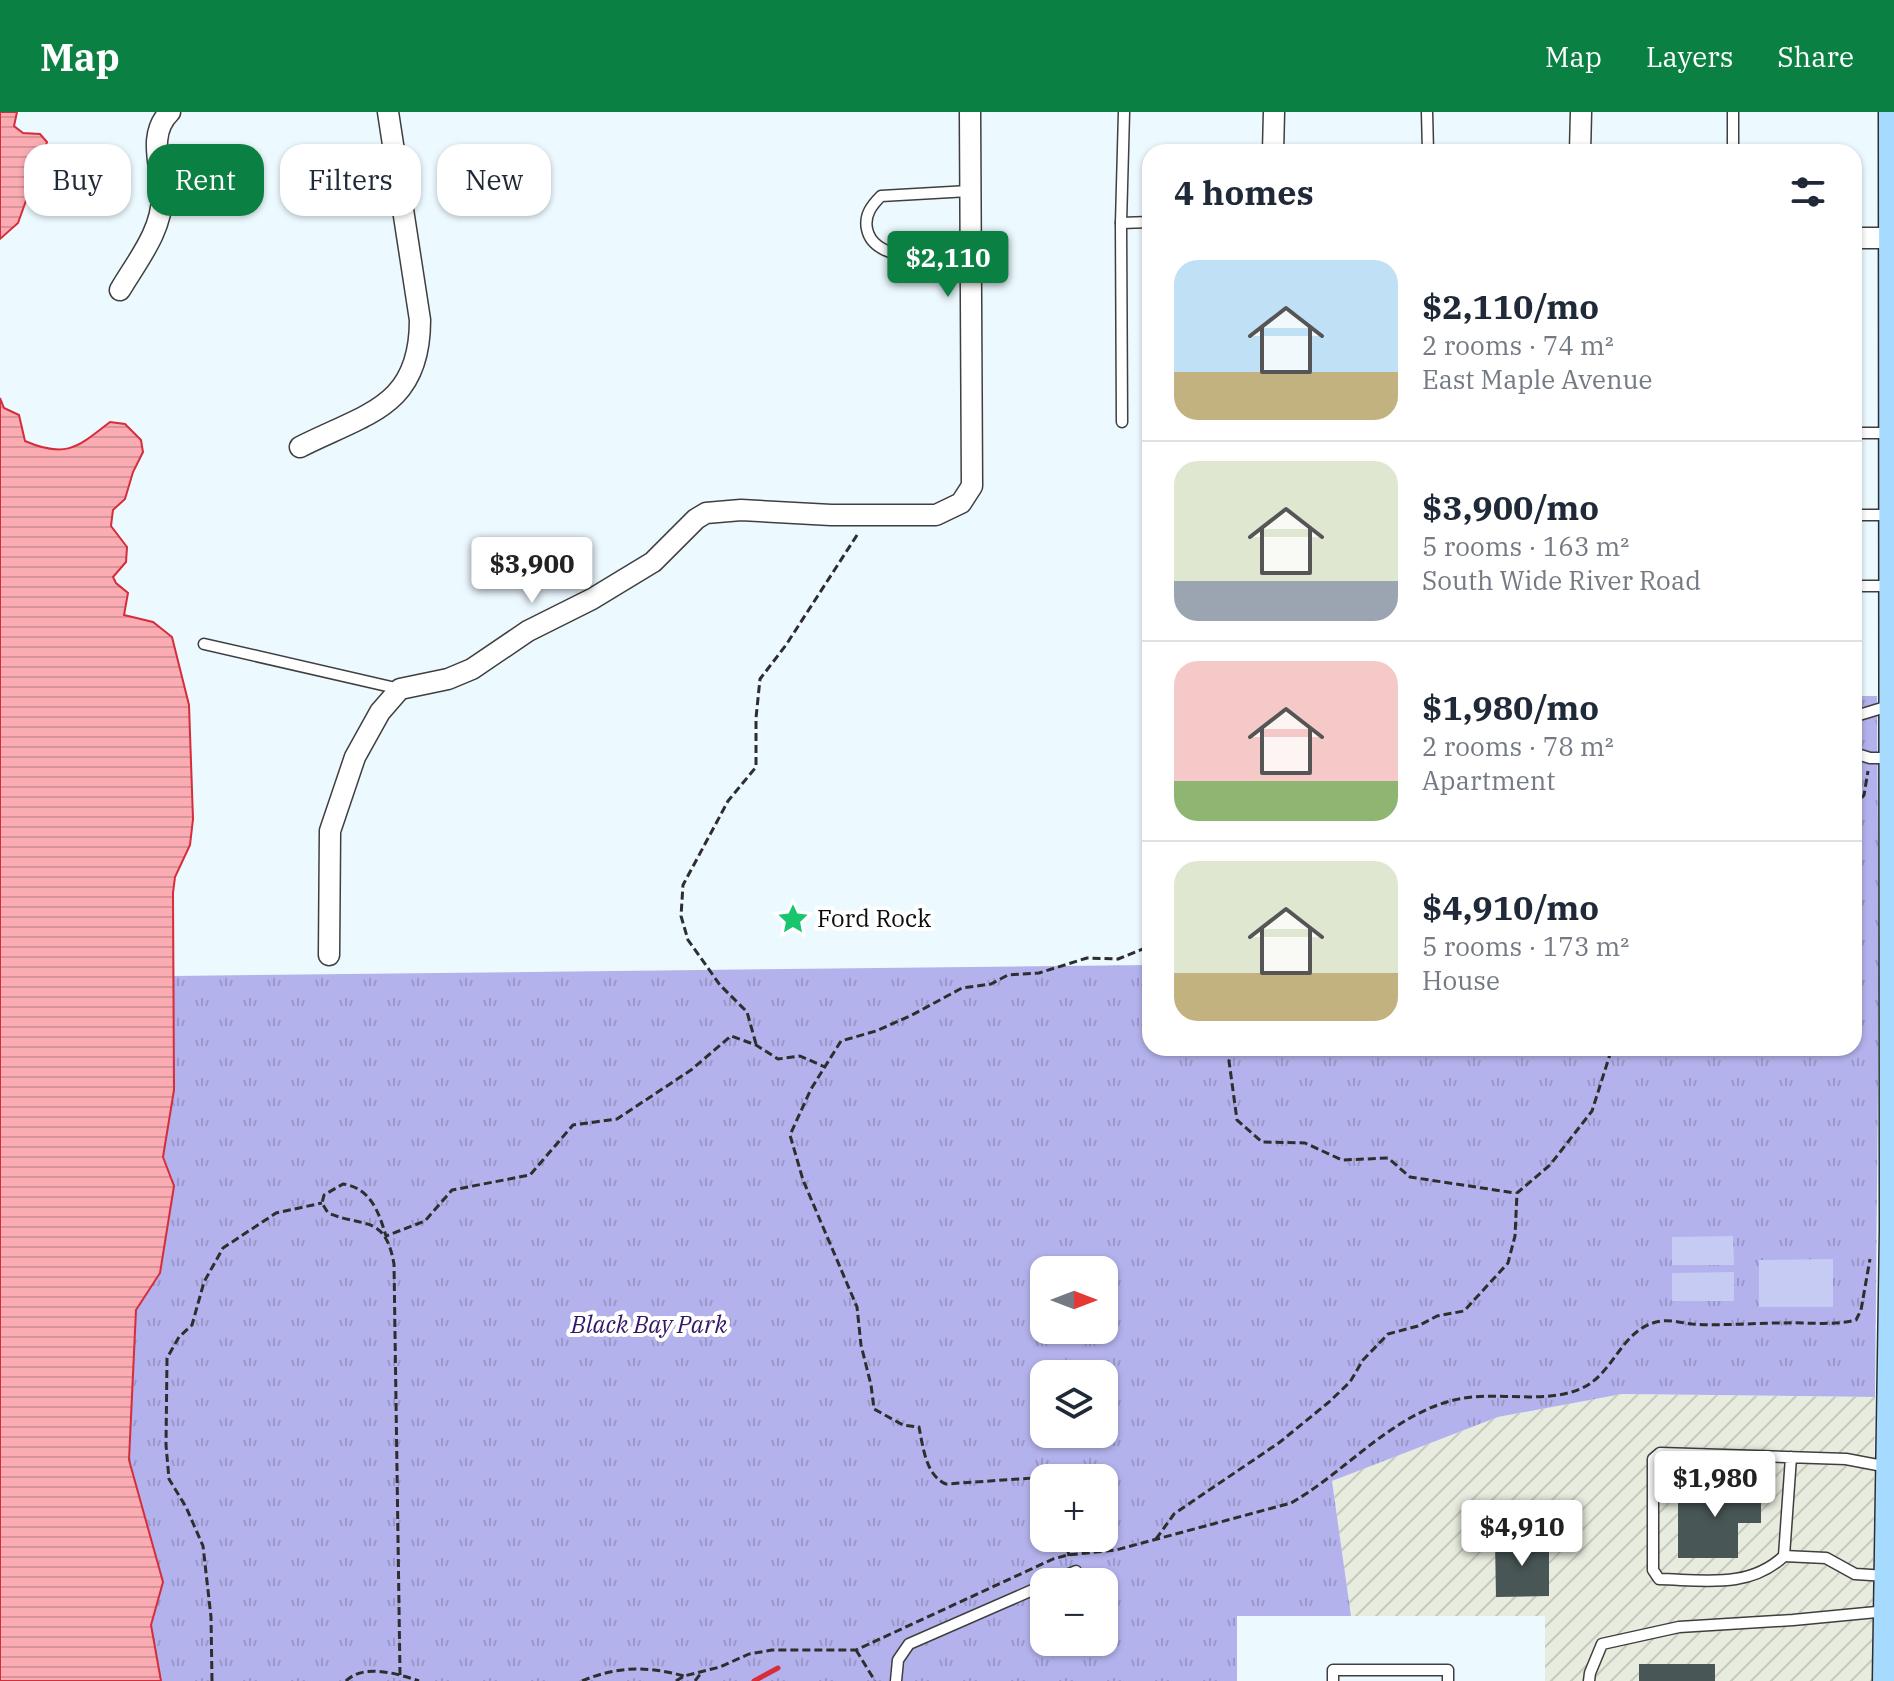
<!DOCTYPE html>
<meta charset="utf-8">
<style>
body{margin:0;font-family:"IBM Plex Serif",serif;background:#f2f2f3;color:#1f2937;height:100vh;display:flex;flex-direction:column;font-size:30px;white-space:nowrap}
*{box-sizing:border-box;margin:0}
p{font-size:26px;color:#747a83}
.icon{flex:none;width:44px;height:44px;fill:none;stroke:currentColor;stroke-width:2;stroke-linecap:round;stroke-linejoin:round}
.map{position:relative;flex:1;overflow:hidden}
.details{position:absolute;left:1142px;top:32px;width:720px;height:912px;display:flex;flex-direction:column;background:#fff;border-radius:24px;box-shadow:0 2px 6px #0004}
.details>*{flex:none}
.top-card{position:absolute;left:24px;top:32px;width:760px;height:72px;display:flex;gap:16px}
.needle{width:52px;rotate:90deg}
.fabs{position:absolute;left:1030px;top:1144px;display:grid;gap:16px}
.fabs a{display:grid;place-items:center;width:88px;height:88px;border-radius:16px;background:#fff;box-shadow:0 2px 6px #0004;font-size:40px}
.price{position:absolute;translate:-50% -68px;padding:0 18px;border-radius:8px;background:#fff;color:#222;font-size:26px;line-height:52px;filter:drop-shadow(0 2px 4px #0008)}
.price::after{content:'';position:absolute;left:50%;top:48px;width:24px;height:18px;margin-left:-12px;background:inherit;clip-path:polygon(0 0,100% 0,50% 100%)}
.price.current{background:#0b8043;color:#fff}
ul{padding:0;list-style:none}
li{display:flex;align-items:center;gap:24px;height:200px;padding:0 32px}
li+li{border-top:2px solid #e0e1e3}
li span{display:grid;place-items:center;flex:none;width:224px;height:160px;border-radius:24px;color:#555}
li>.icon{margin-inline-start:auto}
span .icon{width:96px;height:96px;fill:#fffc;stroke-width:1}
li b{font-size:34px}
h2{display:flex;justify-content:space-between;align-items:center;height:96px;padding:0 32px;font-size:34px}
.chip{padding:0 28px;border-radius:24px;background:#fff;box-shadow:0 2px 6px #0004;font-size:28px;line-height:72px}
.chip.current{background:#0b8043;color:#fff}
header{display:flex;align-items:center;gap:48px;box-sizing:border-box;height:112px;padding:0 40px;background:#0b8043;color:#fff}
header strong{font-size:38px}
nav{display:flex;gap:44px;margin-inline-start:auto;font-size:28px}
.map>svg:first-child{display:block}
.industrial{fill:url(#industrial-furrows)}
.grass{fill:url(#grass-tufts);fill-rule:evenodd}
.pitch{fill:#c5cbf3}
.water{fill:url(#water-rules);stroke:#d72d3a;stroke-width:2}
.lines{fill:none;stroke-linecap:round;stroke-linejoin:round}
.stream{stroke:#d72d3a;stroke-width:5}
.building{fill:#485655}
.lane-casing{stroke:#3f3f3f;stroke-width:13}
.street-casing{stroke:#3f3f3f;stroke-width:23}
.secondary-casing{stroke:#2e2e2e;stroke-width:31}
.path{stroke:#2e2e2e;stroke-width:3;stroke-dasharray:8 4;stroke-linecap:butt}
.lane{stroke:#fff;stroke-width:10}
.street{stroke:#fff;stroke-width:20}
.secondary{stroke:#a7daff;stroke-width:28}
.labels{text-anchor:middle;stroke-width:8;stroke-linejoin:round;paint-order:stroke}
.poi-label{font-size:24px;fill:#0c0c0c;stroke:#fff;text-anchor:start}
.park-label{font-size:24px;font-style:italic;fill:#321869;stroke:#fff}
</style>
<header>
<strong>Map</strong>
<nav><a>Map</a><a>Layers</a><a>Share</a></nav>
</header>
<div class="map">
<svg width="1894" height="1569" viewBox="0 0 1894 1569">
<defs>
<pattern id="industrial-furrows" width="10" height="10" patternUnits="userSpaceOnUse" patternTransform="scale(2)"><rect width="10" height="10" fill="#e7ecdf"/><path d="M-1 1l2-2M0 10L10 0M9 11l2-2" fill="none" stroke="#c5c9be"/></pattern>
<pattern id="grass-tufts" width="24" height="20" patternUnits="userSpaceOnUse" patternTransform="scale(2)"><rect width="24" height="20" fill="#b3b2ec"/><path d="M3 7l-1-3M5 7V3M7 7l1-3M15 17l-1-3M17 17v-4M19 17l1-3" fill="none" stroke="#9998c9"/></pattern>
<pattern id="water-rules" width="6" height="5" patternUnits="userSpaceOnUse" patternTransform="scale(2)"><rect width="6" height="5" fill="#fbacb3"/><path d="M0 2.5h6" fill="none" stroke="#d69399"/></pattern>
</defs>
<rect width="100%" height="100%" fill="#ecf9ff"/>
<path class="industrial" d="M1622 1282 1875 1285 1872 1569H1545V1504H1351L1332 1369 1498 1305Z"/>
<path class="grass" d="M1854 584H1877L1879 871 1875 1285 1622 1282 1498 1305 1332 1369 1351 1504H1237V1569H161L151 1513 163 1470 129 1348 136 1198 160 1161 174 1074 163 1045 174 978 172 864 1150 853V936H1854ZM1044 1158H1104V1218H1044ZM1044 1262H1104V1322H1044ZM1044 1366H1104V1426H1044ZM1044 1470H1104V1530H1044Z"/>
<g class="pitch">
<path d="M1733 1124 1734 1153H1672V1125Z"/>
<path d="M1833 1147V1195H1759V1148Z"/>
<path d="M1734 1160V1189H1672V1161Z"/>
</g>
<g class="water">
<path d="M0 0H17L14 14 23 21 40 22 47 30 18 111 0 127Z"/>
<path d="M0 286 4 296 19 303 25 329C66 347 78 335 110 310L125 312 141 328 143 340 133 360 125 387 113 398 111 414 127 435 126 450 113 465 116 471 128 481 124 503 153 510 172 525 189 593 193 707 190 733 175 765 173 781 174 978 163 1045 174 1074 160 1161 136 1198 129 1348 163 1470 151 1513 161 1569H0Z"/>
</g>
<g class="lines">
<path class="stream" d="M754 1569 778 1556"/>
</g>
<g class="building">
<path d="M1678 1373H1761V1411H1738V1446H1678Z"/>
<path d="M1495 1428H1549V1484L1496 1485Z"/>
<rect x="1639" y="1552" width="76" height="17"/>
</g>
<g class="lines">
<defs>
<g id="lane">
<path d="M1427 0 1428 40"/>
<path d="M1733 0V40"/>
<path d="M969 79 881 84C872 93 864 103 867 117 874 153 942 145 970 146"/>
<path d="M1121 111 1150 110"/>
<path d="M1122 310 1121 111 1124 0"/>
<path d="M1854 321H1892"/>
<path d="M1854 403H1891"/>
<path d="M1854 474H1892"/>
<path d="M204 532 400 577"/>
<path d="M1854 607 1859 603 1892 593"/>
<path d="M1854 641 1870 646H1891"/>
<path d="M1791 1345 1784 1444C1749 1477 1704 1468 1659 1467L1653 1458V1347L1660 1341 1846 1347 1888 1355"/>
<path d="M1784 1444 1826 1446 1855 1462 1887 1464"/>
<path d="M1050 1470 1076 1459"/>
<path d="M896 1569 898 1548 909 1532 1044 1473"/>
<path d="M1333 1569V1558H1448V1569"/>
<path d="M1589 1569 1590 1561 1602 1532 1679 1515 1793 1508 1887 1499"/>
</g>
<g id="street">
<path d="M1273 40 1274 0"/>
<path d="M1580 40 1581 0"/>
<path d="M1854 126H1894"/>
<path d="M120 178C137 149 163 118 162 82 161 54 147 22 170 0"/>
<path d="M300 335C367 301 420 295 420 208L388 0"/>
<path d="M329 843 330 719 355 645 380 600 400 577 448 567 472 557 528 519 592 487 653 450 696 407 706 401 741 398 831 403H936L961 391 972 374 970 0"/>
</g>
<path id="secondary" d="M1887 1569 1894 1118 1893 0"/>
</defs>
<use href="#lane" class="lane-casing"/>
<use href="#street" class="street-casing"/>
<use href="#secondary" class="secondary-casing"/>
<g class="path">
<path d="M1854 695 1864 683 1868 659"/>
<path d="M756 932 747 900 720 873 688 828 681 804 683 773 728 689 756 655V606L760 567 786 533 859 420"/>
<path d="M1233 936 1229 949 1237 1008 1262 1030 1305 1031 1342 1048 1388 1046 1410 1065 1515 1081"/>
<path d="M1079 1366 1062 1364 946 1372C926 1364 923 1335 919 1315L903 1313 874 1297 871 1273 861 1233 857 1195 803 1068 790 1023 811 977 841 929 876 919 912 903 962 876 991 872 1008 863 1039 861 1087 846 1118 847 1150 834"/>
<path d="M1065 1426 1069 1444"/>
<path d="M1156 1427 1174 1402 1280 1330 1329 1290 1350 1270 1363 1248 1388 1222 1418 1214 1437 1204 1464 1199 1508 1151 1515 1124 1517 1081 1550 1053 1592 999 1612 936"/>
<path d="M856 1538 875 1569"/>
<path d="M400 1563 394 1152C385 1102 364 1116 328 1101L322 1091 324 1083 343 1072C371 1076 379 1101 386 1124L425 1109 452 1078 530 1063 573 1013 617 1007 691 958 731 924 756 933 778 947 800 944 825 955"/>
<path d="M212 1569 211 1505 203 1434 186 1395 169 1367 166 1333 167 1246 179 1225 192 1213 204 1170 223 1136 276 1101 322 1091"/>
<path d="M346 1569C364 1551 399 1562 419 1569"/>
<path d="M582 1569C617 1554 648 1554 684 1564"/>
<path d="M676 1569 684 1564 720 1555 749 1542 772 1538H856L1053 1447 1068 1443 1116 1438 1291 1391C1347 1359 1390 1304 1454 1288 1495 1278 1542 1293 1580 1277 1615 1263 1621 1214 1662 1209 1672 1208 1682 1211 1692 1212 1722 1214 1753 1211 1783 1211 1806 1210 1833 1214 1856 1208L1861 1198 1870 1147"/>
<path d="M695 1569 701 1561"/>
</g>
<use href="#lane" class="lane"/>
<use href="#street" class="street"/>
<use href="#secondary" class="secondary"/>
</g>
<defs>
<symbol id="sight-bare" viewBox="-9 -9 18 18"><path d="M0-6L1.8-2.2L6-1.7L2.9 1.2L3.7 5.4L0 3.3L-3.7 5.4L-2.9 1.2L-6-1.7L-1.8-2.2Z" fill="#1ac66d" stroke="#fff" stroke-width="2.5" paint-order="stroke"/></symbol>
</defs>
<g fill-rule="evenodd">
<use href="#sight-bare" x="771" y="785" width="44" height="44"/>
</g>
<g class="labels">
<g class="poi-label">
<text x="817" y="815">Ford Rock</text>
</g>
<g class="park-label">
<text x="649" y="1221">Black Bay Park</text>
</g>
</g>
</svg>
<div class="fabs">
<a><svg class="needle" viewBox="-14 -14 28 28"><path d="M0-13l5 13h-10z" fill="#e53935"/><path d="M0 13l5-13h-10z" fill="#747a83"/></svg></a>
<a><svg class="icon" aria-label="layers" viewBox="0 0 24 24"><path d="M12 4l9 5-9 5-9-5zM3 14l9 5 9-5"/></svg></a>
<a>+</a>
<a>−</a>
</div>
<b class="price current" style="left:948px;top:187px">$2,110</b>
<b class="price" style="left:532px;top:493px">$3,900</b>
<b class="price" style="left:1715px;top:1407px">$1,980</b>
<b class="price" style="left:1522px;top:1456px">$4,910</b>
<div class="top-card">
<a class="chip">Buy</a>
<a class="chip current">Rent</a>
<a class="chip">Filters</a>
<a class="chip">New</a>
</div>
<section class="details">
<h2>4 homes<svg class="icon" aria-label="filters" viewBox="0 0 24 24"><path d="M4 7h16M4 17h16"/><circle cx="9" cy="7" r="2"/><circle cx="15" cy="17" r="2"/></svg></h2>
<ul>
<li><span style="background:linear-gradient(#bfe0f5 70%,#c2b280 0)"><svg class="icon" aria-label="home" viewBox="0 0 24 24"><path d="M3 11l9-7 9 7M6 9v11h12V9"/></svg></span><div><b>$2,110/mo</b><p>2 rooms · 74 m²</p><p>East Maple Avenue</p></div></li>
<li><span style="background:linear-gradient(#dfe7d0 75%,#9aa5b1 0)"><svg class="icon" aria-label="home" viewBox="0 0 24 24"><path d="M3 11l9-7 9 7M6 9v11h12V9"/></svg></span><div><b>$3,900/mo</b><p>5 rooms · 163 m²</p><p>South Wide River Road</p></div></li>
<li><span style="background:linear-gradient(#f6c9c9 75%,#8fb573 0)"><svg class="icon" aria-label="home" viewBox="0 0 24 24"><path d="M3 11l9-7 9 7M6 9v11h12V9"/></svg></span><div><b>$1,980/mo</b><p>2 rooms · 78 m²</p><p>Apartment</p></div></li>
<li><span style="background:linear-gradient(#dfe7d0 70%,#c2b280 0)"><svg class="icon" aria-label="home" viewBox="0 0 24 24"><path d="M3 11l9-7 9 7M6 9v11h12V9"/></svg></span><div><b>$4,910/mo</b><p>5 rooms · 173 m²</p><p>House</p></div></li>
</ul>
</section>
</div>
